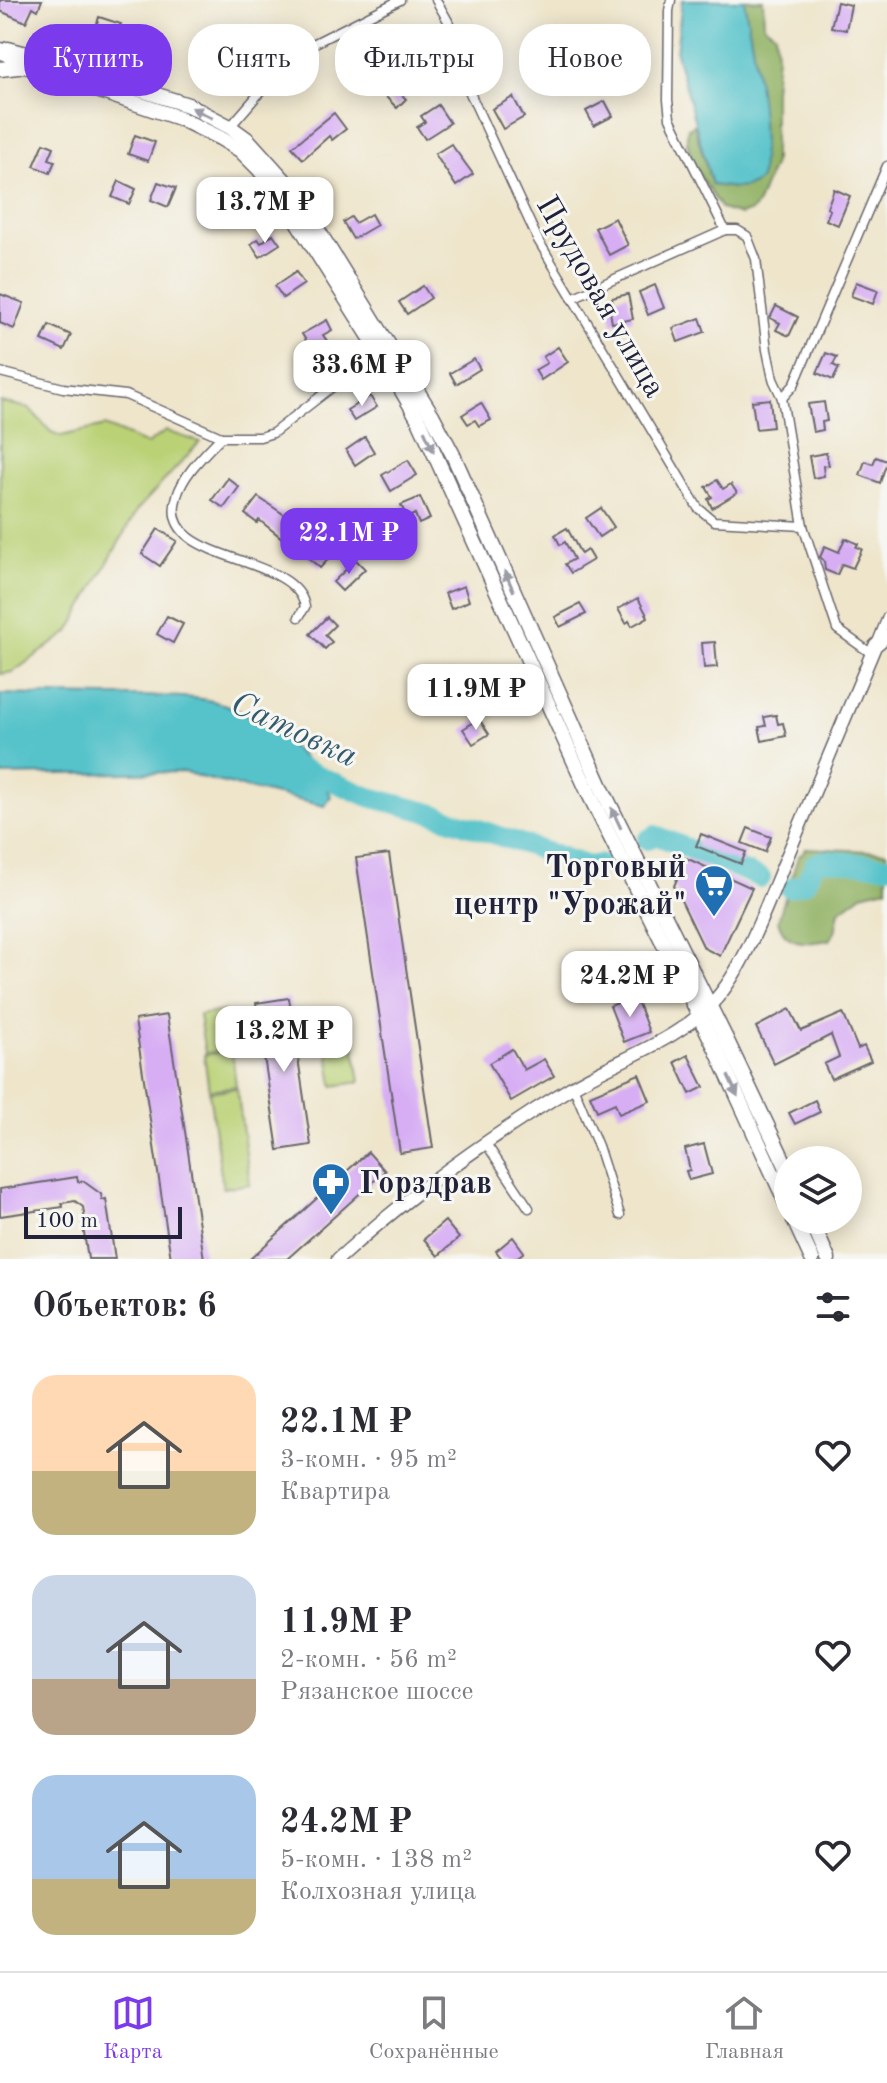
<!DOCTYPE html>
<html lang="ru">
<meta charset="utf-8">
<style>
body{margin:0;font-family:"Old Standard TT",serif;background:#f2f2f3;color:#2b2b33;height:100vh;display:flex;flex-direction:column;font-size:30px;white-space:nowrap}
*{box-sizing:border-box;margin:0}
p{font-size:26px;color:#7c7c81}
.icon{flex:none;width:44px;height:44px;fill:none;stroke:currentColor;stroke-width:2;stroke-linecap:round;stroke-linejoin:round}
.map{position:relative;height:1259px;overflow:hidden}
.side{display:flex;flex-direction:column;background:#fff;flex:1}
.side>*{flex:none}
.guide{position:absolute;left:24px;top:24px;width:840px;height:72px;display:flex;gap:16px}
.fabs{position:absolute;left:774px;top:1146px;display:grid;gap:16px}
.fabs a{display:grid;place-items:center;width:88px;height:88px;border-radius:50%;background:#fff;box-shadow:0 4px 20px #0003;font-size:40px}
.scale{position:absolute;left:24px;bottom:20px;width:158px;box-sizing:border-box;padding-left:8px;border:4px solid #22223b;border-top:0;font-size:22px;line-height:28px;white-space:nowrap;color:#22223b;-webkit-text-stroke:6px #f6f6f2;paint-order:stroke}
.price{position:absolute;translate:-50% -68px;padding:0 18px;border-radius:16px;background:#fff;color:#222;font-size:26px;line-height:52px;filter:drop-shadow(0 2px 4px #0008)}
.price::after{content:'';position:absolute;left:50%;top:48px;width:24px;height:18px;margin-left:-12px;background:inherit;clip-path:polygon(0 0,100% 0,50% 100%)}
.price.current{background:#7c3aed;color:#fff}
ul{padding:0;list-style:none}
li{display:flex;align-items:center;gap:24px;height:200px;padding:0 32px}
li span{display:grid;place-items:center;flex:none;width:224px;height:160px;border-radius:24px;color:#555}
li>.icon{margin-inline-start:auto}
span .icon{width:96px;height:96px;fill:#fffc;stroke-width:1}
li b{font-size:34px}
h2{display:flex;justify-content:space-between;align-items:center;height:96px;padding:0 32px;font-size:34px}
.chip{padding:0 28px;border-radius:32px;background:#fff;box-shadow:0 4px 20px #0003;font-size:28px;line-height:72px}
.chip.current{background:#7c3aed;color:#fff}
.tab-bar{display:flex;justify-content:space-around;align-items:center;height:112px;border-top:2px solid #e1e1e2;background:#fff;font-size:22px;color:#7c7c81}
.tab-bar a{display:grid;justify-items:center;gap:4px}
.tab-bar .current{color:#7c3aed}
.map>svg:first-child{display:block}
.green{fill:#bad175;stroke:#6e7a58;stroke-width:2}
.forest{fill:#93b366;stroke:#5a6a50;stroke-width:2}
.water{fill:#56c3ca;stroke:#3c7282;stroke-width:2}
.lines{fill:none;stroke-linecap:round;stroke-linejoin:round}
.river{stroke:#56c3ca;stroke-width:20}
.building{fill:#d7adf4}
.minor-casing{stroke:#69666d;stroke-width:11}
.secondary-casing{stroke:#69666d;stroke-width:15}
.primary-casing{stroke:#69666d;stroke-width:17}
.minor{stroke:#fff;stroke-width:8}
.secondary{stroke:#fff;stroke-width:12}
.primary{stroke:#fff;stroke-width:14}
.oneway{fill:#9c9ca7}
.labels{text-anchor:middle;stroke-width:6;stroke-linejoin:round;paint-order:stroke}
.street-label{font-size:32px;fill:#22223b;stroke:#f6f6f2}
.poi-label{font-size:32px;font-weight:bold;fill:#22223b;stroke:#f6f6f2;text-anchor:end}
.water-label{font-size:34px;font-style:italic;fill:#345a6d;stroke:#f6f6f2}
</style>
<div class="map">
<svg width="887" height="1259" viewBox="0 0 887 1259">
<rect width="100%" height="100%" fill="#f6f6f2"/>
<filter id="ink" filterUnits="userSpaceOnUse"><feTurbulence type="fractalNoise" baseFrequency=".0125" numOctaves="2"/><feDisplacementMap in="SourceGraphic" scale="16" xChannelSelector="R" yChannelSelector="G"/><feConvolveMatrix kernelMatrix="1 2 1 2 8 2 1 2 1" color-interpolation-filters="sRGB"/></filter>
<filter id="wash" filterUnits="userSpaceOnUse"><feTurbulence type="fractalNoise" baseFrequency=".006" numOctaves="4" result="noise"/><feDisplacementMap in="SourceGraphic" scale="32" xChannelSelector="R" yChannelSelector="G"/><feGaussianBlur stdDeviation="1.8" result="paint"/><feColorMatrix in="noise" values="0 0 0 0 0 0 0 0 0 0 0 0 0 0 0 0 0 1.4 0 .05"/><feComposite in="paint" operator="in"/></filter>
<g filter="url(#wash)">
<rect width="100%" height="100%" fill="#eee5cb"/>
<g class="green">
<path d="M0 402 29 408 51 432 61 436 105 426 147 444 166 431 200 442 137 510 69 632 13 672 0 674Z"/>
<path d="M225 1011 230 1050 205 1053 199 1015Z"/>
<path d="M352 1031 360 1082 333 1086 326 1035Z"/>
<path d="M232 1051 236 1086 209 1090 204 1055Z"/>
<path d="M237 1088 250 1184 223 1188 209 1092Z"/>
</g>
<g class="forest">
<path d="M744 0H763L764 25 775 33 777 55 774 90V163L758 203 752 211 740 215 721 209C708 187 681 154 688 128L694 125 712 185 737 188 755 62Z"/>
<path d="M807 848 887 852V888L862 894 839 911 835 932 829 940C807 944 784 946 778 920L798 857Z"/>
</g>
<g class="water">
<path d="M682 0H744C754 58 769 122 760 180 746 192 730 187 712 185L676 53Z"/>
<path d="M0 694C43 695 86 696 129 696 162 697 195 694 226 705 269 721 309 757 331 796L325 806 203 778 186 772 0 775Z"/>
</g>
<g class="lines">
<g class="river">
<path d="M298 767 369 797 431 813 588 866 601 864"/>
<path d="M647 840 655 835 761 878"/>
<path d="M789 888 805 883 815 863 825 860 887 866"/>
</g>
</g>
<g id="blocks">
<g class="building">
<path d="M0 0H42L38 10 33 7 26 22 0 11Z"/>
<path d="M837 2 851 5 846 30 831 27Z"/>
<path d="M99 17 121 24 119 28 140 37 130 58 96 43 99 35 94 32Z"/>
<path d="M395 30 403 40 374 61 366 51Z"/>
<path d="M615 54 624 75 609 82 600 61Z"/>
<path d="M388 81 406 99 397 108 379 90Z"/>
<path d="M513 97 524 117 503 129 492 109Z"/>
<path d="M605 101 613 116 594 126 586 111Z"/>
<path d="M438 105 450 123 425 139 417 127 425 122 421 116Z"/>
<path d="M334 113 346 129 332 140 329 136 303 159 292 147Z"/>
<path d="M135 135 155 142 148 161 128 154Z"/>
<path d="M44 143 54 147 49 159 55 161 50 173 34 166Z"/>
<path d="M451 144 473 174 456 186 435 154Z"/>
<path d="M119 181 136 189 129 204 112 197Z"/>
<path d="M158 182 176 188 168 207 151 200Z"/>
<path d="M834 189 850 196 838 225 826 220 830 210 827 208Z"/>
<path d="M371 214 377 225 353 239 343 222 351 217 355 223Z"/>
<path d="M615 218 628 245 609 255 595 228Z"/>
<path d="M273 234 280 244 260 257 251 244 258 239 261 243Z"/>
<path d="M296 272 304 284 283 298 275 286Z"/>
<path d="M856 282 878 290 873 304 851 296Z"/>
<path d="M655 285 664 308 648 315 639 292Z"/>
<path d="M423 286 431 298 407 314 399 302Z"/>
<path d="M0 294 24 303 14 329 0 323Z"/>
<path d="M628 294 633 319 612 323 609 306 613 305 612 298Z"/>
<path d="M776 306 798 317 789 336 776 330 780 323 770 318Z"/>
<path d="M700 318 705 332 678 342 673 328Z"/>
<path d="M327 320 332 330 323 335 327 341 312 350 302 334Z"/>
<path d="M49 325 71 335 64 350 42 340Z"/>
<path d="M558 347 568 362 541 380 535 370 547 363 543 357Z"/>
<path d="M826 353 837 357 833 365 839 368 833 380 817 373Z"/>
<path d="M474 359 480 369 456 384 450 373Z"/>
<path d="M370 396 377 407 354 421 347 410Z"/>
<path d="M770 399 773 427 756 429 752 401Z"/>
<path d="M824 402 827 421 822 422 823 430 813 432 808 404Z"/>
<path d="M481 403 491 420 479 426 475 420 468 424 462 415Z"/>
<path d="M365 437 374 452 355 465 346 450Z"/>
<path d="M826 453 829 465 823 466 824 476 813 478 809 456Z"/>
<path d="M876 457 887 461 880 483 860 475 865 461 873 464Z"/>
<path d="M408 460 417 475 391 491 382 475Z"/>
<path d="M228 478 239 487 224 508 212 500Z"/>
<path d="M717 480 723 489 731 484 737 493 712 508 708 499 712 497 706 487Z"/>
<path d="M258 497 295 522 282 538 259 520 257 523 245 514Z"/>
<path d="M420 497 430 519 419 524 415 514 407 518 401 505Z"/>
<path d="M601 508 614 527 599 537 586 518Z"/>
<path d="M567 528 581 554 587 550 593 560 571 573 565 564 574 559 565 542 560 545 555 535Z"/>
<path d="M158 529 177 541 160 566 142 554Z"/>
<path d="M845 538 858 544 856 547 862 549 853 568 842 564 837 575 825 570 824 561 820 557 825 546 839 552Z"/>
<path d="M312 540 331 556 320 568 302 552Z"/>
<path d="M356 560 365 569 342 591 333 582Z"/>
<path d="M464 586 469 601 451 609 445 593Z"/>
<path d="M638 598 648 617 632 626 629 621 626 623 618 609Z"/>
<path d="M580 604 586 614 560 627 555 617Z"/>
<path d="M167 616 183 624 173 643 157 634Z"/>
<path d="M327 617 335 625 325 635 332 642 325 649 310 634Z"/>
<path d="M715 642 717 667 704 668 702 643Z"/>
<path d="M776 715 778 724 783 723 786 736 762 741 759 727 766 726 764 717Z"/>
<path d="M479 719 489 734 473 744 463 729Z"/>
<path d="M748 828 771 837 765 852 742 843Z"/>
<path d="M701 834 746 852 741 864 696 846Z"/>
<path d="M389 854 433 1148 400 1153 356 858Z"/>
<path d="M686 858 752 888 720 956 704 948 674 886Z"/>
<path d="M646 959 658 986 638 994 626 967Z"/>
<path d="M635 996 649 1032 624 1042 610 1006Z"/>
<path d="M289 998 311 1145 278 1150 256 1003Z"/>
<path d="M790 1009 801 1031 843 1013 858 1049 864 1046 871 1061 831 1079 824 1064 839 1057 831 1035 774 1064 756 1027Z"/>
<path d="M167 1015 186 1138 204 1259H171L135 1020Z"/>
<path d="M512 1049 524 1070 544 1059 554 1076 511 1101 489 1063Z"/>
<path d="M688 1055 704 1087 690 1094 675 1062Z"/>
<path d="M639 1074 650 1101 619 1114 615 1103 597 1111 590 1095Z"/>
<path d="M815 1100 820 1112 795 1124 789 1113Z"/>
<path d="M704 1144 712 1174 689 1180 686 1171 690 1170 685 1149Z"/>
<path d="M368 1152 385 1171 287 1259H250Z"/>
<path d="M77 1177 78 1182 83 1181 101 1194 102 1200 106 1199 115 1259H88L82 1220H85L83 1207 75 1201 62 1203 63 1207 0 1216V1189Z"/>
<path d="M445 1221 459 1238 438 1256 424 1239Z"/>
<path d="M513 1237 524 1252 515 1259H502L496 1251Z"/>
</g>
</g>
</g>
<g filter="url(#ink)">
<use href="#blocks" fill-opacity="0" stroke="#69666d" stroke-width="2"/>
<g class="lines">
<defs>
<g id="minor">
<path d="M436 0 448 21 470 93 538 240 698 508 714 521 803 526"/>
<path d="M671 0 669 11 668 100 670 118 725 230"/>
<path d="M230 127 288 60 313 44 400 0"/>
<path d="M572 298 725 230H737L747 236 756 259 767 350 773 379 782 398 803 526 837 629 872 654"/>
<path d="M0 372 63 388 126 395 221 437H260L273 433 379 351"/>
<path d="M782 398 794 385 887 166"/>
<path d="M221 437C205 454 184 473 177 496 154 565 296 551 305 607L299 617"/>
<path d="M877 642 887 617"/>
<path d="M573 1086 598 1146 620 1215"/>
<path d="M485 1142 529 1208"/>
</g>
<path id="secondary" d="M338 1259C410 1194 488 1138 572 1087 618 1059 679 1041 716 999 746 965 768 901 786 859 815 788 846 717 875 646L887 636"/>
<g id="primary">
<path d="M8 49 52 61 188 105 230 127 248 140 293 190 432 415 453 455 603 791 728 1043 788 1170"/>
<path d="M0 50 26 66 179 118 220 138 240 150 259 169 286 204 379 351 420 422 590 796 716 1049 788 1207"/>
<path d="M0 69 26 66"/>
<path d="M794 1220 812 1259"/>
<path d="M811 1220 828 1259"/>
</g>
</defs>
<use href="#minor" class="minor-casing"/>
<use href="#secondary" class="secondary-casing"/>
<use href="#primary" class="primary-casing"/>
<use href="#minor" class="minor"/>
<use href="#secondary" class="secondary"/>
<use href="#primary" class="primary"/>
</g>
<defs><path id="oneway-solid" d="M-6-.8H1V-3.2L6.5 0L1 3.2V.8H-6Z" transform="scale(2)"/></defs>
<g class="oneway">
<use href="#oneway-solid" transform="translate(202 113) rotate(-153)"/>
<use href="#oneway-solid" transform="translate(429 441) rotate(66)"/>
<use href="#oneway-solid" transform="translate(509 581) rotate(-114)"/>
<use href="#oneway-solid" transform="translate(616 818) rotate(-115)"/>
<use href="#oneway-solid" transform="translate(733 1086) rotate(65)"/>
</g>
</g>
<defs>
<symbol id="supermarket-pin" viewBox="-11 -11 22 30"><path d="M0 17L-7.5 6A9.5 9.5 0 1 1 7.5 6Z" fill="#1f6fb2" stroke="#f6f6f2"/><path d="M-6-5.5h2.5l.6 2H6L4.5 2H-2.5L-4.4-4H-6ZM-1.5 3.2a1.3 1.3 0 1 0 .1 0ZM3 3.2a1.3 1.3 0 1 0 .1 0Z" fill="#fff"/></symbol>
<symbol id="pharmacy-pin" viewBox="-11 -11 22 30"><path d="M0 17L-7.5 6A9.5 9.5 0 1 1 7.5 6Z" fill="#1f6fb2" stroke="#f6f6f2"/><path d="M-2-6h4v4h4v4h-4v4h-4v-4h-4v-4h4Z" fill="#fff"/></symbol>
</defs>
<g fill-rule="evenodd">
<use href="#supermarket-pin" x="692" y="862" width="44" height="60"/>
<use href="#pharmacy-pin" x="309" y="1160" width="44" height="60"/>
</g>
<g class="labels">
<g class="street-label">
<text transform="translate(602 296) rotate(60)" y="11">Прудовая улица</text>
</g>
<g class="poi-label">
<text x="686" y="877">Торговый<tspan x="686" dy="37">центр "Урожай"</tspan></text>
<text x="359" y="1193" text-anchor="start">Горздрав</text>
</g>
<g class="water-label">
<text transform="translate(295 728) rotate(25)" y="12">Сатовка</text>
</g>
</g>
</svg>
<div class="fabs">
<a><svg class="icon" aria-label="layers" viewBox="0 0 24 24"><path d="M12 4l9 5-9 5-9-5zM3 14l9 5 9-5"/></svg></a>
</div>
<div class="scale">100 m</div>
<b class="price" style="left:265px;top:245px">13.7M ₽</b>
<b class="price" style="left:362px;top:408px">33.6M ₽</b>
<b class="price current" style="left:349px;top:576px">22.1M ₽</b>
<b class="price" style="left:476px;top:732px">11.9M ₽</b>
<b class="price" style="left:630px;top:1019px">24.2M ₽</b>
<b class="price" style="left:284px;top:1074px">13.2M ₽</b>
<div class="guide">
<a class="chip current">Купить</a>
<a class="chip">Снять</a>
<a class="chip">Фильтры</a>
<a class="chip">Новое</a>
</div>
</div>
<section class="side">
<h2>Объектов: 6<svg class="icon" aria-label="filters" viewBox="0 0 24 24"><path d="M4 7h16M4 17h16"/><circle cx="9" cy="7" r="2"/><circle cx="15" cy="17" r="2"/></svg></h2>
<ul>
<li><span style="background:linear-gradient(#ffd9b3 60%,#c2b280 0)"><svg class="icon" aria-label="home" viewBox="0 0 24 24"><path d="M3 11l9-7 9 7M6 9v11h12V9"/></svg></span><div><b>22.1M ₽</b><p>3-комн. · 95 m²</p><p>Квартира</p></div><svg class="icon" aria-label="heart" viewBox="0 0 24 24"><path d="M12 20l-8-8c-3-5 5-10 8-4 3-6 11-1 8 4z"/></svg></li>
<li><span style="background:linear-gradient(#c9d6e8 65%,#b9a48a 0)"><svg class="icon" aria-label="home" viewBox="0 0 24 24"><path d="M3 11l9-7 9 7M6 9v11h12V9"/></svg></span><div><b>11.9M ₽</b><p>2-комн. · 56 m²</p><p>Рязанское шоссе</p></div><svg class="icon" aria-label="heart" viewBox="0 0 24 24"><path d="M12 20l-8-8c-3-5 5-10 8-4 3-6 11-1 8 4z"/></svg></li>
<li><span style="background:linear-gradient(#a9c7e8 65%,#c2b280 0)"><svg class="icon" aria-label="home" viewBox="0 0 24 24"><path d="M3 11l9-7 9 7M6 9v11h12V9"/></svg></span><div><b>24.2M ₽</b><p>5-комн. · 138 m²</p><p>Колхозная улица</p></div><svg class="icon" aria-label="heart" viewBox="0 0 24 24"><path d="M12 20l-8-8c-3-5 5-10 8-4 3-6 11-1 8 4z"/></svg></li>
</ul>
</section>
<nav class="tab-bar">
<a class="current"><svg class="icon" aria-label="map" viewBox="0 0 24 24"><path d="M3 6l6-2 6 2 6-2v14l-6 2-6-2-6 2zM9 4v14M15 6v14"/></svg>Карта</a>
<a><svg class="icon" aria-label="saved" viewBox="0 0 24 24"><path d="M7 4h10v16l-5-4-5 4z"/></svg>Сохранённые</a>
<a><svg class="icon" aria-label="home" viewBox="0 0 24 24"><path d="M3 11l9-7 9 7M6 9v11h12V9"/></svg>Главная</a>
</nav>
